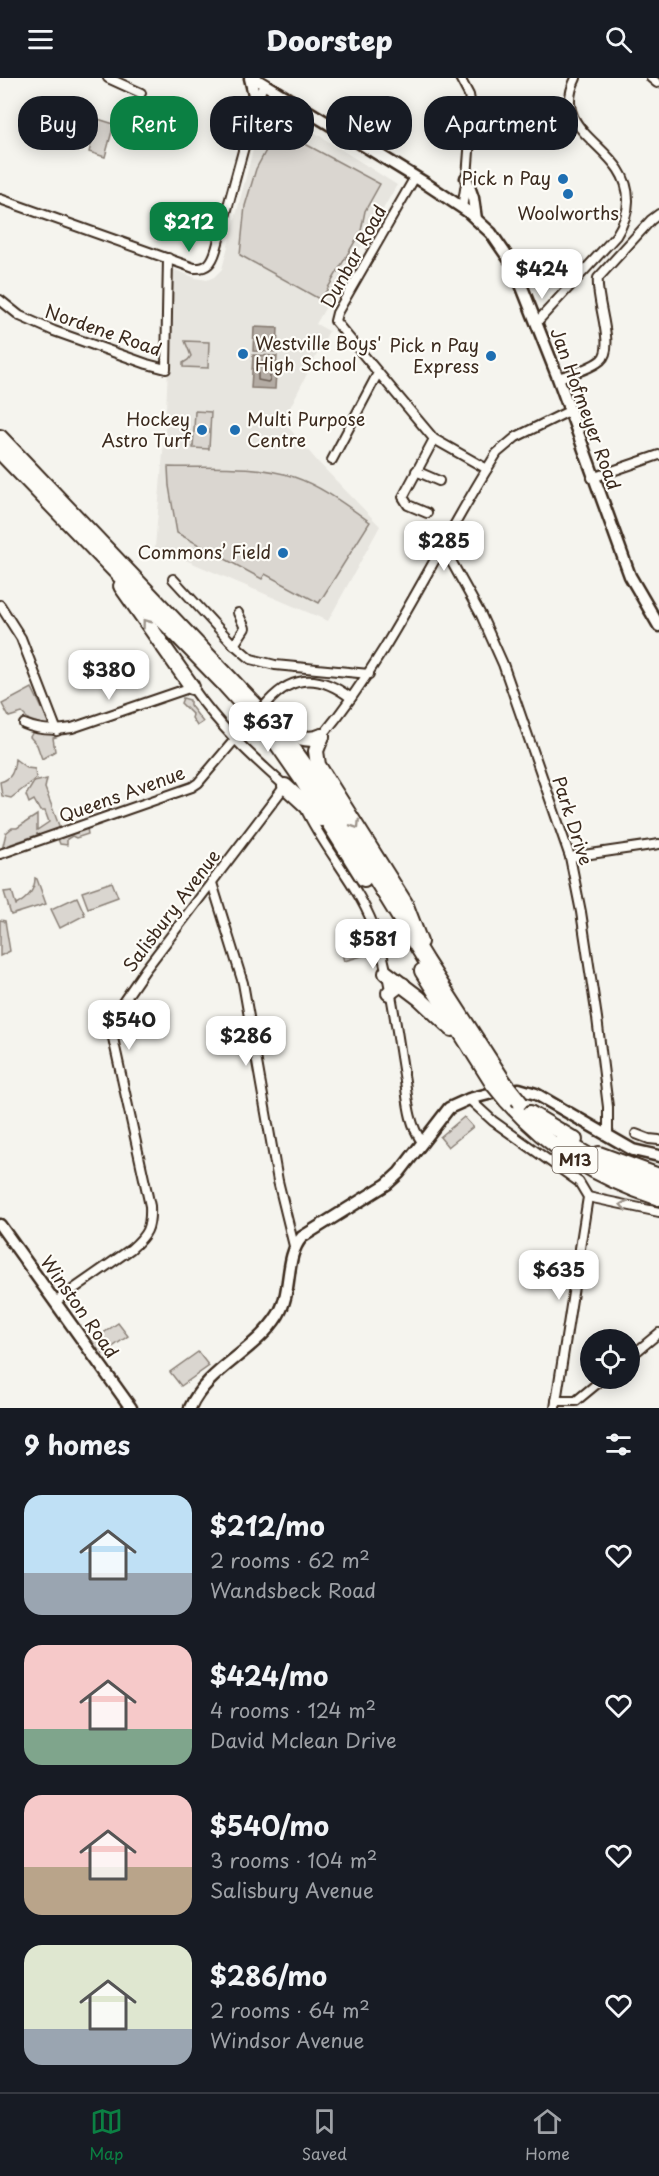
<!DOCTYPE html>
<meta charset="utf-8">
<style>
body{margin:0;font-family:"Playpen Sans",sans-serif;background:#242831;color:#f1f3f6;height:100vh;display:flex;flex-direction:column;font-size:22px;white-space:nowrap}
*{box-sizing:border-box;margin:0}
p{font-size:20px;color:#9ea1a6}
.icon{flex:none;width:33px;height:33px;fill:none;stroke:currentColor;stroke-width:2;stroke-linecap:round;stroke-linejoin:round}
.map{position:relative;height:1330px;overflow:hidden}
.panel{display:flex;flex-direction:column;background:#171b24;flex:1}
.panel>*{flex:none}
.hud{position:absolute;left:18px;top:18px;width:624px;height:54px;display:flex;gap:12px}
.controls{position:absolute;left:580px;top:1251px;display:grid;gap:12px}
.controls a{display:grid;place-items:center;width:60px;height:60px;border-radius:50%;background:#171b24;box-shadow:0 3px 15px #0003;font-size:30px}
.price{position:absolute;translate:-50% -51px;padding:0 14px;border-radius:12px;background:#fff;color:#222;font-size:20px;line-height:39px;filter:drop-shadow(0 2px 3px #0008)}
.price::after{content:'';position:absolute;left:50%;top:36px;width:18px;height:14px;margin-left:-9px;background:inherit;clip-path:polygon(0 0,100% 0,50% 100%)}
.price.on{background:#0b8043;color:#fff}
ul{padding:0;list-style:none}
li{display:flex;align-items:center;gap:18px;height:150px;padding:0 24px}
li span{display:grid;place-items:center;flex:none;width:168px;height:120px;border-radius:18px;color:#555}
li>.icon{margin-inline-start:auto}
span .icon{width:72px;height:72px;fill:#fffc;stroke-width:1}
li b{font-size:26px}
h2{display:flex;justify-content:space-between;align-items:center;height:72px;padding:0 24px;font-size:26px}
.pill{padding:0 21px;border-radius:24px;background:#171b24;box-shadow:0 3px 15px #0003;font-size:21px;line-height:54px}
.pill.on{background:#0b8043;color:#fff}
header{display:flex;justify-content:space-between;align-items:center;height:78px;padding:0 24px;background:#171b24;font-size:27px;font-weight:800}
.tab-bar{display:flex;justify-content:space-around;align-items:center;height:84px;border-top:2px solid #363941;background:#171b24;font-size:16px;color:#9ea1a6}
.tab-bar a{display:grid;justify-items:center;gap:3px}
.tab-bar .on{color:#0b8043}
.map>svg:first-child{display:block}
.built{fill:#e7e5df}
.green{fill:#dad6d0;stroke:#8a8077;stroke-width:1.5}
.water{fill:#b4aca4;stroke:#84786e;stroke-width:1.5}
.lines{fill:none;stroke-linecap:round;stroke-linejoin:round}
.shore{stroke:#6b5e54;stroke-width:1.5}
.street-casing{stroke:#3b2a1e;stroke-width:12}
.secondary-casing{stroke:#3b2a1e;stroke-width:15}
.highway-casing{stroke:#3b2a1e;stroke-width:18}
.street{stroke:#fdfcf7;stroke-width:8}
.secondary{stroke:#fdfcf7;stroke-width:10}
.highway{stroke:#fdfcf7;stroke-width:14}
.street-bridge-casing{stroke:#3b2a1e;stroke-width:12;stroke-linecap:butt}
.highway-bridge-casing{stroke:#3b2a1e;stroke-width:18;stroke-linecap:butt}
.street-bridge{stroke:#fdfcf7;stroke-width:8}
.highway-bridge{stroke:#fdfcf7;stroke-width:14}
.oneway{stroke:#9c938a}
.poi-dot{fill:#1f6fb2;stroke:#fdfcf7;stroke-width:2}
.labels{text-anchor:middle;stroke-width:4.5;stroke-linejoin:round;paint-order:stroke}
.shield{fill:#fdfcf7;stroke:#75695f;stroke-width:1.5}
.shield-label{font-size:16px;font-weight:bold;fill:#3b2a1e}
.poi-label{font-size:18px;fill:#3b2a1e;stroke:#fdfcf7;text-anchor:end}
.street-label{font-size:18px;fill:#3b2a1e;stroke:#fdfcf7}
</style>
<header><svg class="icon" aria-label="menu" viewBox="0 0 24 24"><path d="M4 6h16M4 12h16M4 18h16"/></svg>Doorstep<svg class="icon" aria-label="search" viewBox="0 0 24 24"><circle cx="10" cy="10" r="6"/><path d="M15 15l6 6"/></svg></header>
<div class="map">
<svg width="659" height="1330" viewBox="0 0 659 1330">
<rect width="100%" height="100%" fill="#f5f4ee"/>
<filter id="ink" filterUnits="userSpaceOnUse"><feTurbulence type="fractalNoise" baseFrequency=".0167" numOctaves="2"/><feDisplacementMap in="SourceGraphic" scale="12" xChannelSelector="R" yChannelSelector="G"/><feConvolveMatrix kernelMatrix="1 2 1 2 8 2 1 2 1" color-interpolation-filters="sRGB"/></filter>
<g filter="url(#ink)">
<path class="built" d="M274 26 301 46 397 107 316 246 329 253 283 343 318 384 380 448 328 543 155 469 165 351 173 191 196 200 207 202 214 199 222 191 259 49 268 29Z"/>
<g class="green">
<path d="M98 41 114 46 105 79 89 74Z"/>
<path d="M281 53 380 106 365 133 361 153 321 222 240 177 245 128 256 91 276 54Z"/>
<path d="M185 263 209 264 208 290 183 289V285L188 282 191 278Z"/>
<path d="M195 333 211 334 209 371 193 370Z"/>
<path d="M168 389C209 390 255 386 294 399 321 408 346 427 370 444L319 525 265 496 262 501 177 455 169 408Z"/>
<path d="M32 610 51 649 29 642 22 635 9 639 2 626Z"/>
<path d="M183 620 190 622V627L203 644 197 648 192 640 193 637 181 625Z"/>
<path d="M34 652 49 654 56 659 53 660 55 673 42 681 37 667 30 659Z"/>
<path d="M15 681 27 690 35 691 36 701 11 720 2 718 0 704C12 701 14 693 15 681Z"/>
<path d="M47 701 45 710 61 753 43 760 38 758 37 755V757L11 766 8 772H2L6 755 12 750H17L37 737V752L49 744 45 733H40L34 722 29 725 26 717 34 704Z"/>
<path d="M87 750 88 756 76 760 72 758 67 761V767L60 766 58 761Z"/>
<path d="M35 800 37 801 46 826 11 837 4 814 12 813 16 827C27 821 35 812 35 800Z"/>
<path d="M112 804 118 819 88 830 82 814Z"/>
<path d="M77 819 85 837 60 850 51 831Z"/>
<path d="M0 842 5 843 10 873 0 878Z"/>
<path d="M369 861 373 875 344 883 340 869Z"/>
<path d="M464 1039 473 1049 448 1069 440 1059Z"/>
<path d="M118 1245 128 1258 101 1277 92 1263Z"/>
<path d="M198 1274 209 1288 181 1308 170 1294Z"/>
</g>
<g class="water">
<path d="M254 249 278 250 277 274 253 273Z"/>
<path d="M253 277 277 278 275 311 251 310Z"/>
</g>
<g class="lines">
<path class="shore" d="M261 283 270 285V302L268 304 258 302V286Z"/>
<defs>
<g id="street">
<path d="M108 0 141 15"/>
<path d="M460 0 469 17 472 35 467 99 462 130"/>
<path d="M651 0 657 5"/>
<path d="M415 99 337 235 335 243 434 361 487 391"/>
<path d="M0 121 194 190C207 191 212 185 216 172L256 25 264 6"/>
<path d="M0 222 20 238 54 253 147 286 166 291 168 180"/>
<path d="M536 245 616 158C623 147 628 136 628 123 629 67 547 58 576 0"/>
<path d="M558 300C571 296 590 291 601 282 616 269 595 221 598 200L651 142 659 136"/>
<path d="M332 382 378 295"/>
<path d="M416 393 439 403"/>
<path d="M592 400 659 377"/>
<path d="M427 435 408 427 403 419 434 361"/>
<path d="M442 472 450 481 481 537 503 586 570 779 581 834 597 940 608 1029V1058"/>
<path d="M173 501 230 563 251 581 275 587 369 596"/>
<path d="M0 527 21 560 57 653"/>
<path d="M234 567 245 550 238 535"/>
<path d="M268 624C294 595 321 597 351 620"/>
<path d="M24 646C40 653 55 653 72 650L192 609C220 649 249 676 285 708L145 892 121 927 115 939 113 960 150 1128C151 1150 147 1157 131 1171L55 1224"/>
<path d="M322 658C394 571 437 469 497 375L516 359 569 333"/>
<path d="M305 730C326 775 362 810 377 858 391 902 397 957 405 1003 408 1024 409 1046 422 1064"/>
<path d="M0 776 192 709 198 705 248 646"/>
<path d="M570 779 659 766"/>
<path d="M212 805 243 905 278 1103 294 1168"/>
<path d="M469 1021 493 1043 579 1104 588 1119 555 1330"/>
<path d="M636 1056 649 1061 659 1062"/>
<path d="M588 1119 659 1134"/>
<path d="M630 1279 659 1255"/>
<path d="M556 1323H576L604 1300"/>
</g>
<g id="secondary">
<path d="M250 0 256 25"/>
<path d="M254 0 425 105 467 133 491 155 511 184 522 209 558 300 630 498 659 548"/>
<path d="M466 100 473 120 476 141"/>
<path d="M0 1147 131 1330"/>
<path d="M190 1330C207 1291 255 1274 278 1237 293 1213 284 1179 302 1159L387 1106 399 1095 449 1030 469 1021 504 1012 519 1011 536 1016 633 1072 659 1078"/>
</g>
<g id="highway">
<path d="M0 359 282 655 310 694 426 883 504 1004"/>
<path d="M0 374 224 606 275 663 302 702 364 801"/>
<path d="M121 508 192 609"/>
<path d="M283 648C295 658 306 665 322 658"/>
<path d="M322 658 316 673 318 687 405 825 420 864"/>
<path d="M285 708 321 741"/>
<path d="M422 893 493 1006"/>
<path d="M386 895 419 920 452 951"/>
<path d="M389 915 398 908 403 907"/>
<path d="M506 1022C550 1071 597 1100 659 1120"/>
<path d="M530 1035 575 1062"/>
<path d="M562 1062 620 1096 659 1110"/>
<path d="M599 1076 659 1098"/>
</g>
</defs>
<use href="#street" class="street-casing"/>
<use href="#secondary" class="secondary-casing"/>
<use href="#highway" class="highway-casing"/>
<use href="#street" class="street"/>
<use href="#secondary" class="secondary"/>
<use href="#highway" class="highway"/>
<defs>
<path id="street-bridge" d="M248 646 268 624"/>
<g id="highway-bridge">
<path d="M504 1004 520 1024"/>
<path d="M493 1006 506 1022"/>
</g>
</defs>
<use href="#street-bridge" class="street-bridge-casing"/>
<use href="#highway-bridge" class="highway-bridge-casing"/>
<use href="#street-bridge" class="street-bridge"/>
<use href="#highway-bridge" class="highway-bridge"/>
</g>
<defs><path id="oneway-chevron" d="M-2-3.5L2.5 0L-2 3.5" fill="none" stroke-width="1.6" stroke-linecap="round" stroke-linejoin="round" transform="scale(1.5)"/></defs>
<g class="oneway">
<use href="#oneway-chevron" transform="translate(146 545) rotate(-127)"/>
<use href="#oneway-chevron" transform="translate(356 747) rotate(57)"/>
<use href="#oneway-chevron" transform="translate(624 1127) rotate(-169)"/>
</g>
</g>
<g class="poi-dot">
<circle cx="563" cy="101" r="6"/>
<circle cx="568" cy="116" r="6"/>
<circle cx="243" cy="276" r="6"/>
<circle cx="491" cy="278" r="6"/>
<circle cx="202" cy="352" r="6"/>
<circle cx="235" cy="352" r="6"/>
<circle cx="283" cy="475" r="6"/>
</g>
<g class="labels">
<rect class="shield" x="552.5" y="1069" width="45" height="26" rx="4.5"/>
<g class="shield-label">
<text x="575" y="1088">M13</text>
</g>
<g class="poi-label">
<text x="551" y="107">Pick n Pay</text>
<text x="568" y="142" text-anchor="middle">Woolworths</text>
<text x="255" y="272" text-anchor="start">Westville Boys'<tspan x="255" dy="21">High School</tspan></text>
<text x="479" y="274">Pick n Pay<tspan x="479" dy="21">Express</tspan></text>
<text x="190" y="348">Hockey<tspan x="190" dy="21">Astro Turf</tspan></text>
<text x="247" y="348" text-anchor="start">Multi Purpose<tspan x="247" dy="21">Centre</tspan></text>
<text x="271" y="481">Commons’ Field</text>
</g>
<g class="street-label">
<text transform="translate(354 179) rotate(-61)" y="6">Dunbar Road</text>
<text transform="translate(103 253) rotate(19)" y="6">Nordene Road</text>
<text transform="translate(585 331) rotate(70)" y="6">Jan Hofmeyer Road</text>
<text transform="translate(122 717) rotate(-20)" y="6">Queens Avenue</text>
<text transform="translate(572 743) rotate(72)" y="6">Park Drive</text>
<text transform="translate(172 833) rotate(-53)" y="6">Salisbury Avenue</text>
<text transform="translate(79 1229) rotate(55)" y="6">Winston Road</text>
</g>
</g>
</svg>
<div class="controls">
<a><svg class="icon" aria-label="locate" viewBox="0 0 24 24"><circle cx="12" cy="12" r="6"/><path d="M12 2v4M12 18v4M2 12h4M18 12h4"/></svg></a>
</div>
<b class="price on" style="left:189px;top:175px">$212</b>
<b class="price" style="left:542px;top:222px">$424</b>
<b class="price" style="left:444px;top:494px">$285</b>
<b class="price" style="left:109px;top:623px">$380</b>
<b class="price" style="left:268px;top:675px">$637</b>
<b class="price" style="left:373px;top:892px">$581</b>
<b class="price" style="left:129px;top:973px">$540</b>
<b class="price" style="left:246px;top:989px">$286</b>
<b class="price" style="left:559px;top:1223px">$635</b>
<div class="hud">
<a class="pill">Buy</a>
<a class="pill on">Rent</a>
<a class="pill">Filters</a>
<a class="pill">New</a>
<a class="pill">Apartment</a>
</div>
</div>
<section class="panel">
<h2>9 homes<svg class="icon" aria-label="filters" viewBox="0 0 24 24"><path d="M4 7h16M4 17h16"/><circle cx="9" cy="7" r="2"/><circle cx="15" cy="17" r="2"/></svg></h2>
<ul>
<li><span style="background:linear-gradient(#bfe0f5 65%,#9aa5b1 0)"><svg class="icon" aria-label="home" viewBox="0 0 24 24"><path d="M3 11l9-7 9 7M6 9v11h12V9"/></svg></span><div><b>$212/mo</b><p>2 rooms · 62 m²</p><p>Wandsbeck Road</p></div><svg class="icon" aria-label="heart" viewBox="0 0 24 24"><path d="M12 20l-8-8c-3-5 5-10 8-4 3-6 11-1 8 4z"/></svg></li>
<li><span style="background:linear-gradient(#f6c9c9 70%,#7fa58c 0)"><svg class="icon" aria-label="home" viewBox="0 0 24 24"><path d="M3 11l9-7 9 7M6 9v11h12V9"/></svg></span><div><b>$424/mo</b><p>4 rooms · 124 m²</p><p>David Mclean Drive</p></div><svg class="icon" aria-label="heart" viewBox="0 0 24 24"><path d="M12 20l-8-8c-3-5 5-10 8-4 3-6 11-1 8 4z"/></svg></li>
<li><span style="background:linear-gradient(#f6c9c9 60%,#b9a48a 0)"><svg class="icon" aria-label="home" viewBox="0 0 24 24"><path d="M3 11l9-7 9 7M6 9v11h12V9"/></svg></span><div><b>$540/mo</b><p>3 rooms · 104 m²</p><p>Salisbury Avenue</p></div><svg class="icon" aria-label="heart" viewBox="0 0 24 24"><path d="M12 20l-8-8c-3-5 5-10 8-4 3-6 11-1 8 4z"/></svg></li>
<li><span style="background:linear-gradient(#dfe7d0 70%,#9aa5b1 0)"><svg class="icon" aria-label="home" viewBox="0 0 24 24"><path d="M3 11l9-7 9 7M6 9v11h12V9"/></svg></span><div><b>$286/mo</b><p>2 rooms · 64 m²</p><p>Windsor Avenue</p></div><svg class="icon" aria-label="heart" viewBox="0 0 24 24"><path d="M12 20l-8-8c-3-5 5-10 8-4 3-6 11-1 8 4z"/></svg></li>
</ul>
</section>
<nav class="tab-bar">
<a class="on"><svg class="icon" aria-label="map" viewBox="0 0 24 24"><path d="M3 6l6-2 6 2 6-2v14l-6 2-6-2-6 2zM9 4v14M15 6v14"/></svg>Map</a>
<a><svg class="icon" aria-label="saved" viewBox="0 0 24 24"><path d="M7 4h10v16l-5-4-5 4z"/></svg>Saved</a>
<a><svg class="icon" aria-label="home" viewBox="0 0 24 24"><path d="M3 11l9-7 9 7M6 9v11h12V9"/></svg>Home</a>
</nav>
